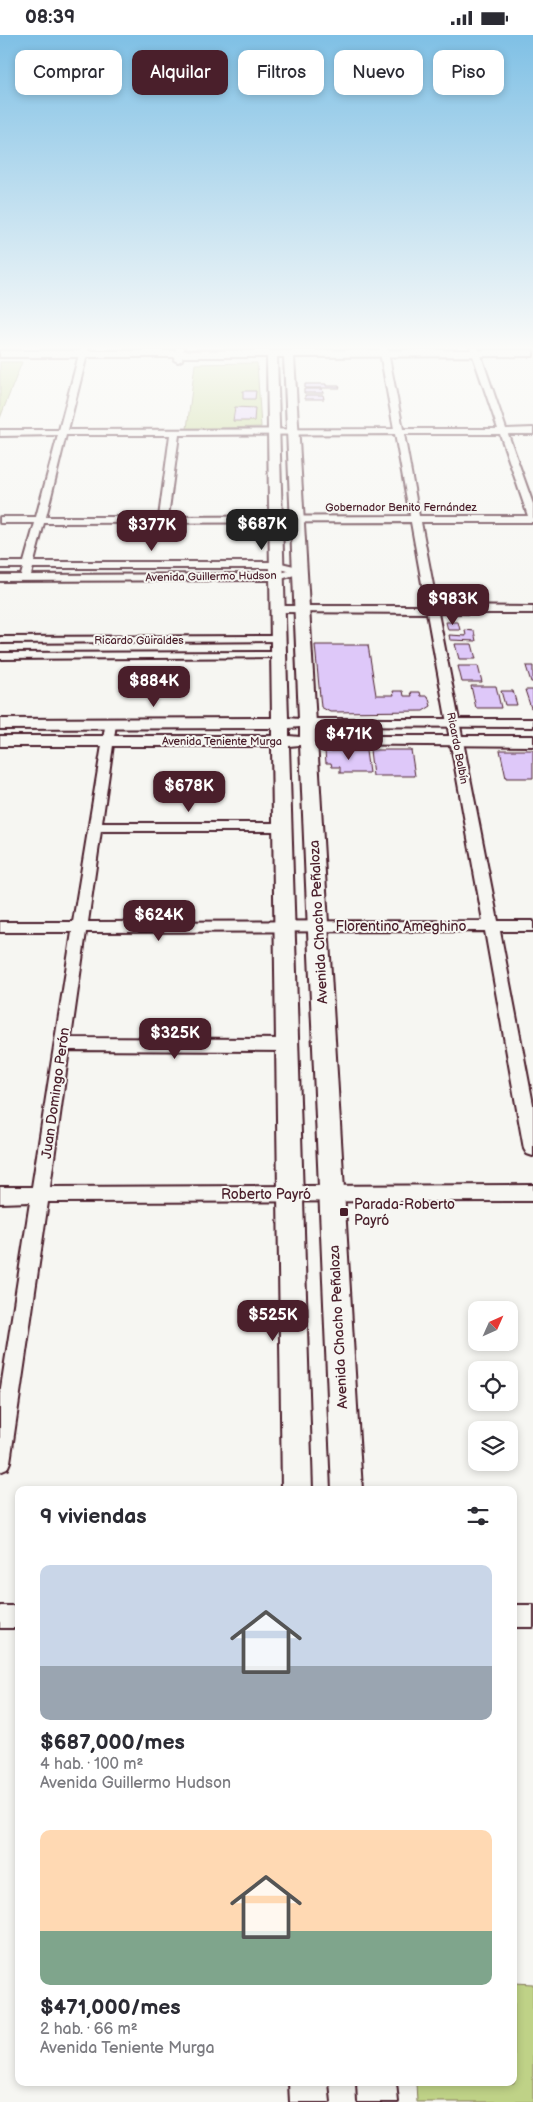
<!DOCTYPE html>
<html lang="es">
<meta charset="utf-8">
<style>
body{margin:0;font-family:"Balsamiq Sans",sans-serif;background:#f2f2f3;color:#2b2b33;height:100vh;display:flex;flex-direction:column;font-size:19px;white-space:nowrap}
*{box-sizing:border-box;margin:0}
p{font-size:16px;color:#7c7c81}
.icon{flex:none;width:28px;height:28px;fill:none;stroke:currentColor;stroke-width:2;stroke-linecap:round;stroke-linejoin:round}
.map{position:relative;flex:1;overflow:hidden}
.side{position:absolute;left:15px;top:1451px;width:502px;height:600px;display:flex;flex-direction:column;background:#fff;border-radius:10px;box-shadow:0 2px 8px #0003}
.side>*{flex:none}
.hud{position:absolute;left:15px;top:15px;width:504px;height:45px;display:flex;gap:10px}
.needle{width:32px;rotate:45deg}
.controls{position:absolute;left:468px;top:1266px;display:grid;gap:10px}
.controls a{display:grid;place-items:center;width:50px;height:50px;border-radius:10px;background:#fff;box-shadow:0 2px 8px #0003;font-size:25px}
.price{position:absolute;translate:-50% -42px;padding:0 11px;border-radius:10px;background:#4a1f2b;color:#fff;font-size:16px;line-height:32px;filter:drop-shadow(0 1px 2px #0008)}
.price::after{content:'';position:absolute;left:50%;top:30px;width:15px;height:11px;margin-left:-8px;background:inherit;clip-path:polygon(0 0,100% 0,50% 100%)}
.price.active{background:#222;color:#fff}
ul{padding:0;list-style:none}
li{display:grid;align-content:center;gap:10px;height:265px;padding:0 25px}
li span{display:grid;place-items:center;height:155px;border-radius:10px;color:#555}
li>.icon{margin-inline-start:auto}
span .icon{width:90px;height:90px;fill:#fffc;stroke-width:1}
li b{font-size:21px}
h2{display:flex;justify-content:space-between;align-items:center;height:60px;padding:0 25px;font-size:21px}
.tag{padding:0 18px;border-radius:10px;background:#fff;box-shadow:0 2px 8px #0003;font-size:18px;line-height:45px}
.tag.active{background:#4a1f2b;color:#fff}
.status{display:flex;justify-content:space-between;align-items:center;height:35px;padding:0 25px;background:#fff;direction:ltr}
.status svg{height:14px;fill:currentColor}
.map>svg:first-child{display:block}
.green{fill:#bfd287;stroke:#847859}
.building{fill:#dec8f9;stroke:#4a1f2b}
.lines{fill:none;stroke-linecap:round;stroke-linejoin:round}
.minor-casing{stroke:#4a1f2b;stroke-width:4}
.tertiary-casing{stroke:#4a1f2b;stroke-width:4}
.secondary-casing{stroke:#4a1f2b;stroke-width:4}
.minor{fill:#f6f6f2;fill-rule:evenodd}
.tertiary{fill:#f6f6f2;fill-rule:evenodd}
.secondary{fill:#f6f6f2;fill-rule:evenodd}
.poi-dot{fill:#4a1f2b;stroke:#f6f6f2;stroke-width:2}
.labels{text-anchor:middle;stroke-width:4;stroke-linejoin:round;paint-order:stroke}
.far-street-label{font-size:11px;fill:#4a1f2b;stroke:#f6f6f2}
.street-label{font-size:14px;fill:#4a1f2b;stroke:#f6f6f2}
.poi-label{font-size:14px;fill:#4a1f2b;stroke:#f6f6f2;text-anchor:start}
</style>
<div class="status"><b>08:39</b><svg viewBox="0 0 49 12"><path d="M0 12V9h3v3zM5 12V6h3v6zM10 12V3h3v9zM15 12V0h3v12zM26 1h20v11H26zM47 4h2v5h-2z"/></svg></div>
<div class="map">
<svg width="533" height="2067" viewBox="0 0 533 2067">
<rect width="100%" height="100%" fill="#f6f6f2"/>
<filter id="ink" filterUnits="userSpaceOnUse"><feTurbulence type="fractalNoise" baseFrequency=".02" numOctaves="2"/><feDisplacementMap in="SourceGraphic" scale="10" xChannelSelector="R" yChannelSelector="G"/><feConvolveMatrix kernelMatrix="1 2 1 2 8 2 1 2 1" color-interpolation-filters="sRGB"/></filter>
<g filter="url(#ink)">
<g class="green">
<path d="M0 327H22L0 383Z"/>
<path d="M257 328 261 392 187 394 195 329Z"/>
<path d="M514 1948 533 1949V2067H417L416 2048H514Z"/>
</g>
<g class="building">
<path d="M305 349H326V351H339L340 353H305Z"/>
<path d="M304 354H322L323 358H304Z"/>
<path d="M243 356H256L255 364H243Z"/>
<path d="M305 360H323L324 364H305Z"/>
<path d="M235 372 255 373 254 386H233Z"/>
<path d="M446 587H458L460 595H448Z"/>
<path d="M465 595 474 596 476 606 450 605 449 600 466 601Z"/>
<path d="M455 609H472L476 624H459Z"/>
<path d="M315 610H368L376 660H394L393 656H403L404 661H412L411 657H420L421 661H428L431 671 423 676 330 677 321 672Z"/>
<path d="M458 631H478L482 647H462Z"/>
<path d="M526 631H533V647H531Z"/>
<path d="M471 651H496L501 673H476Z"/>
<path d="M525 655H533V673H531Z"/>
<path d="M501 656H513L517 670H505Z"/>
<path d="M370 715H411L415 741H373Z"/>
<path d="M500 715H533V743H506Z"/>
<path d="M325 716H366L369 738H340V732H332L331 728H326Z"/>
</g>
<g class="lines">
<defs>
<g id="minor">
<path d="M81 312H89L68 395 394 394 379 312H387L403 394H498L470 312H478L506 394 533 393V399H508L533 469V487H421L437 571 533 572V578H438L498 886H533V896H500L533 1069V1121L527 1119 524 1114 485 896 86 897 71 1003 288 1004 294 1006 296 1010 294 1014 288 1016 69 1015 50 1152 533 1150V1166L48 1167 10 1427 7 1434 0 1437V1359L30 1167 0 1168V1152H32L72 897H0V887H73L106 686 110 685 116 689 102 788H283L290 792 283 796H101L88 887 483 886 427 578 278 577 273 574 278 571H426L411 487 44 488 34 527H277L294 531 295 533H304L305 535 304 537 278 545 0 546V540H21L23 533H0V527H24L35 488H0V482H36L58 400 0 401V395H59ZM395 399 410 481 168 482 179 400ZM404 399H500L528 481H419ZM66 400H170L159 482H46ZM33 533H277L288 536 277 539 31 540Z"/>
<path d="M176 312H184L182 325 178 327 174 325Z"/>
<path d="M279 601 283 602 285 604 283 606 0 608V602Z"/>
<path d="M279 617 283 618 285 620 283 622 0 624V618Z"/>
<rect x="514" y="1570" width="19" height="22"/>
<rect x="0" y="1571" width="19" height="22"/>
</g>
<g id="tertiary">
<path d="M308 684H533V692L303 691 301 688 303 685Z"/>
<path d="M309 701H533V711L304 709 301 706 304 703Z"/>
</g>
<g id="secondary">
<path d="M533 315V321L294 322 362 1455H332L300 710 289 711 312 1455H282L272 711H0V701H272V693L0 694V684L272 683 267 322H0V316ZM277 322H284L299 684 288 683ZM300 692V702L289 701V693Z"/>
<path d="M289 2048H328L330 2067H290Z"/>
<path d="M357 2048H396L398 2067H358Z"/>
</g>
</defs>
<use href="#minor" class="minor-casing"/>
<use href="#tertiary" class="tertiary-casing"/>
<use href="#secondary" class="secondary-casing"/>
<use href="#minor" class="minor"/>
<use href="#tertiary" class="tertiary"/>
<use href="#secondary" class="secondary"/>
</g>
</g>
<linearGradient id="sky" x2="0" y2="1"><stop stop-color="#7fc0e5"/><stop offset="0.52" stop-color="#fbfbf9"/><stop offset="1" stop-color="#fbfbf9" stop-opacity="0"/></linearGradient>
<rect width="533" height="601" fill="url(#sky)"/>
<rect class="poi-dot" x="339" y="1172" width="10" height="10" rx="2.5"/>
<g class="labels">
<g class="far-street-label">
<text x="401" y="476">Gobernador Benito Fernández</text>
<text transform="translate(211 541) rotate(-1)" y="4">Avenida Guillermo Hudson</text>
<text x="139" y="609">Ricardo Güiraldes</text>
<text x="222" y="710">Avenida Teniente Murga</text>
<text transform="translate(458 713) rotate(79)" y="4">Ricardo Balbín</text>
</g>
<g class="street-label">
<text transform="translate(318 887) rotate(-93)" y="5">Avenida Chacho Peñaloza</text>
<text x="401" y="896">Florentino Ameghino</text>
<text transform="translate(55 1058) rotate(-82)" y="5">Juan Domingo Perón</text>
<text x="266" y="1164">Roberto Payró</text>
<text transform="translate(338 1292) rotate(-93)" y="5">Avenida Chacho Peñaloza</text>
</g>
<g class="poi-label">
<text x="354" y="1174">Parada-Roberto<tspan x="354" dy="16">Payró</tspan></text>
</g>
</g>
</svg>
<div class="controls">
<a><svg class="needle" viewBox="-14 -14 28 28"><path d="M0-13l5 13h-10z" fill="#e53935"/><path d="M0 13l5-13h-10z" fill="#7c7c81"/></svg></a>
<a><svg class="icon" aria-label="locate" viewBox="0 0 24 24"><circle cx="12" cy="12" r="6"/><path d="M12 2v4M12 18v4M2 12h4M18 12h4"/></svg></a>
<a><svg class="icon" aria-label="layers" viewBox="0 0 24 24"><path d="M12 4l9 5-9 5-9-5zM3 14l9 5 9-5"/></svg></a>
</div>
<b class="price active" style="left:262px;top:516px">$687K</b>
<b class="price" style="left:152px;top:517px">$377K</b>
<b class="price" style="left:453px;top:591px">$983K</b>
<b class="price" style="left:154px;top:673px">$884K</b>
<b class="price" style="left:349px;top:726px">$471K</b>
<b class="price" style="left:189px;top:778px">$678K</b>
<b class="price" style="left:159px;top:907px">$624K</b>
<b class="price" style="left:175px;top:1025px">$325K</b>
<b class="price" style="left:273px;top:1307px">$525K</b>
<div class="hud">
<a class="tag">Comprar</a>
<a class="tag active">Alquilar</a>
<a class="tag">Filtros</a>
<a class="tag">Nuevo</a>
<a class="tag">Piso</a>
</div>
<section class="side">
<h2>9 viviendas<svg class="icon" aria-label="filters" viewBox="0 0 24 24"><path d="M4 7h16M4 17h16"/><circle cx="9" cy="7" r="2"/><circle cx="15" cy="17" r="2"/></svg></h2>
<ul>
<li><span style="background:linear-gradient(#c9d6e8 65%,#9aa5b1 0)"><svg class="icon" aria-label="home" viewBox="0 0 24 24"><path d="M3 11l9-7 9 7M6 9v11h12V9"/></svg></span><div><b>$687,000/mes</b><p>4 hab. · 100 m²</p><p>Avenida Guillermo Hudson</p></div></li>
<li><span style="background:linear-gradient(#ffd9b3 65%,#7fa58c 0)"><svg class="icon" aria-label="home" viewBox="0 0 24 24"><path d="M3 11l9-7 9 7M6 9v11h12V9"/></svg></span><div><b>$471,000/mes</b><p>2 hab. · 66 m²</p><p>Avenida Teniente Murga</p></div></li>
</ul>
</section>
</div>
